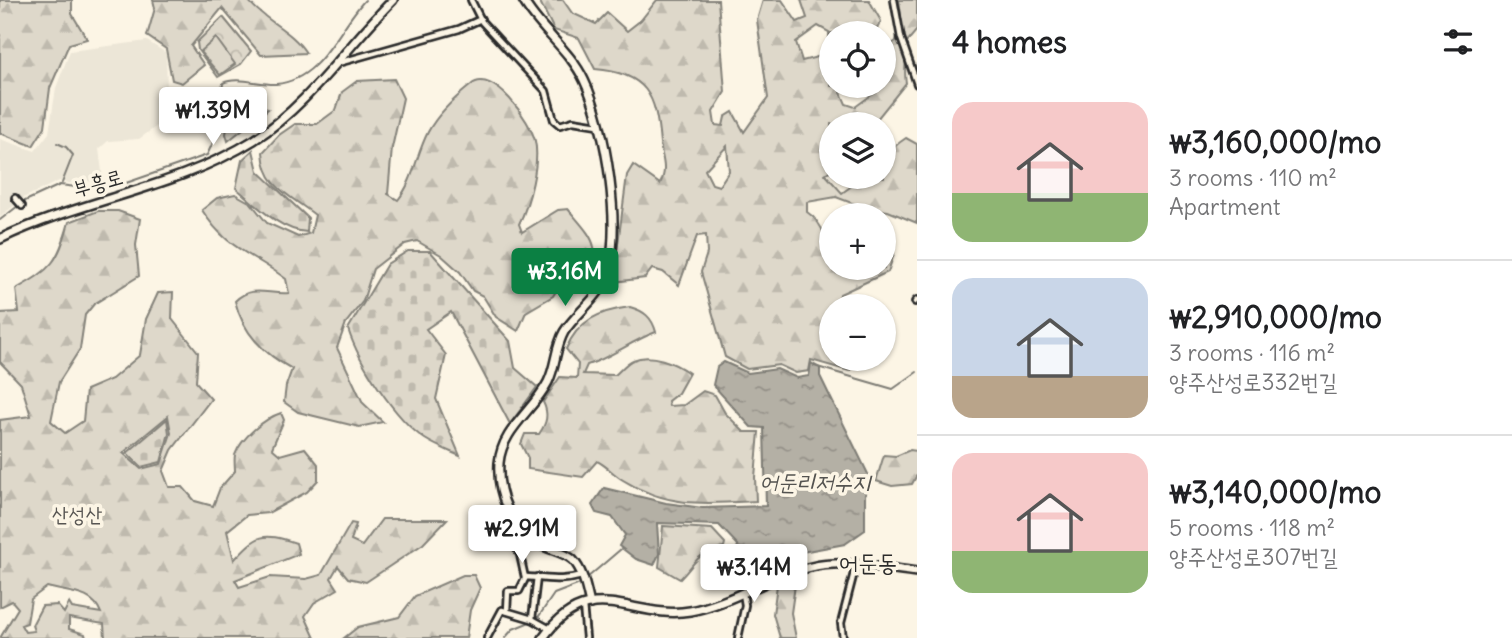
<!DOCTYPE html>
<meta charset="utf-8">
<style>
body{margin:0;font-family:Delius,"Poor Story",sans-serif;background:#f6f6f6;color:#202124;height:100vh;display:flex;flex-direction:column;font-size:26px;white-space:nowrap}
*{box-sizing:border-box;margin:0}
p{font-size:23px;color:#757577}
.icon{flex:none;width:38px;height:38px;fill:none;stroke:currentColor;stroke-width:2;stroke-linecap:round;stroke-linejoin:round}
.map{position:relative;flex:1;overflow:hidden}
.panel{display:flex;flex-direction:column;background:#fff;width:595px}
.panel>*{flex:none}
.buttons{position:absolute;left:819px;top:21px;display:grid;gap:14px}
.buttons a{display:grid;place-items:center;width:77px;height:77px;border-radius:50%;background:#fff;box-shadow:0 2px 5px #0004;font-size:35px}
.price{position:absolute;translate:-50% -60px;padding:0 16px;border-radius:7px;background:#fff;color:#222;font-size:23px;line-height:46px;filter:drop-shadow(0 2px 4px #0008)}
.price::after{content:'';position:absolute;left:50%;top:42px;width:21px;height:16px;margin-left:-10px;background:inherit;clip-path:polygon(0 0,100% 0,50% 100%)}
.price.current{background:#0b8043;color:#fff}
ul{padding:0;list-style:none}
li{display:flex;align-items:center;gap:21px;height:175px;padding:0 35px}
li+li{border-top:2px solid #e0e0e0}
li span{display:grid;place-items:center;flex:none;width:196px;height:140px;border-radius:21px;color:#555}
li>.icon{margin-inline-start:auto}
span .icon{width:84px;height:84px;fill:#fffc;stroke-width:1}
li b{font-size:30px}
h2{display:flex;justify-content:space-between;align-items:center;height:84px;padding:0 35px;font-size:30px}
main{display:flex;flex:1;min-height:0}
.map>svg:first-child{display:block}
.built{fill:#ece6d7}
.forest{fill:url(#forest-firs);stroke:#84827a;stroke-width:2;fill-rule:evenodd}
.cemetery{fill:url(#cemetery-stones);stroke:#84827a;stroke-width:2}
.park{fill:url(#park-crowns);stroke:#84827a;stroke-width:2}
.garden{fill:#ded8ca;stroke:#84827a;stroke-width:2}
.water{fill:url(#water-ripples);stroke:#7d7b74;stroke-width:2}
.lines{fill:none;stroke-linecap:round;stroke-linejoin:round}
.stream{stroke:#7d7b74;stroke-width:2}
.street-casing{stroke:#2b2b2b;stroke-width:10}
.secondary-casing{stroke:#2b2b2b;stroke-width:12}
.street{stroke:#fcf5e5;stroke-width:4.5}
.secondary{stroke:#fcf5e5;stroke-width:7}
.labels{text-anchor:middle;stroke-width:7;stroke-linejoin:round;paint-order:stroke}
.street-label{font-size:21px;fill:#2b2b2b;stroke:#fcf5e5}
.park-label{font-size:21px;fill:#585653;stroke:#fcf5e5}
.water-label{font-size:23px;font-style:italic;fill:#545350;stroke:#fcf5e5}
.quarter-label{font-size:24px;fill:#2b2b2b;stroke:#fcf5e5}
</style>
<main>
<div class="map">
<svg width="917" height="638" viewBox="0 0 917 638">
<defs>
<pattern id="forest-firs" width="22" height="20" patternUnits="userSpaceOnUse" patternTransform="scale(1.75)"><rect width="22" height="20" fill="#ded8ca"/><path d="M5 1l3.5 6h-7zM16 11l3.5 6h-7z" fill="#bfbaae"/></pattern>
<pattern id="cemetery-stones" width="16" height="16" patternUnits="userSpaceOnUse" patternTransform="scale(1.75)"><rect width="16" height="16" fill="#ded8ca"/><path d="M2 7V4a2 2 0 0 1 4 0v3zM10 15v-3a2 2 0 0 1 4 0v3z" fill="#bfbaae"/></pattern>
<pattern id="park-crowns" width="20" height="18" patternUnits="userSpaceOnUse" patternTransform="scale(1.75)"><rect width="20" height="18" fill="#ded8ca"/><path d="M2 6a3 3 0 1 1 6 0M12 15a3 3 0 1 1 6 0" fill="none" stroke="#bfbaae"/></pattern>
<pattern id="water-ripples" width="26" height="14" patternUnits="userSpaceOnUse" patternTransform="scale(1.75)"><rect width="26" height="14" fill="#b4b0a5"/><path d="M2 4q2-2 4 0t4 0M15 11q2-2 4 0t4 0" fill="none" stroke="#938f87"/></pattern>
</defs>
<rect width="100%" height="100%" fill="#fcf5e5"/>
<filter id="ink" filterUnits="userSpaceOnUse"><feTurbulence type="fractalNoise" baseFrequency=".0143" numOctaves="2"/><feDisplacementMap in="SourceGraphic" scale="14" xChannelSelector="R" yChannelSelector="G"/><feConvolveMatrix kernelMatrix="1 2 1 2 8 2 1 2 1" color-interpolation-filters="sRGB"/></filter>
<g filter="url(#ink)">
<path class="built" d="M147 41 166 53 167 90 157 126 139 139 108 141 99 149 103 179 74 184 59 181 23 198 0 217V139L35 151 49 133 56 88 70 51Z"/>
<g class="forest">
<path d="M0 0H72V14L87 39 69 44 50 88 45 127 33 146 0 133Z"/>
<path d="M153 0H248C264 21 292 30 306 53L261 55 222 8 191 46 204 65 182 83 172 80 166 49 147 36 155 8Z"/>
<path d="M539 0H563L572 13 596 24 607 13 627 31 641 20 657 0H718L725 92 713 112 715 125 723 126 725 117 733 112 744 132 768 98 757 20 763 0H782L797 22 807 18 801 0H869L881 21 875 33H831V86H838L846 104 855 107 884 86V50L896 41 901 15 899 0H917V30L906 43C908 58 903 68 906 83L873 124H831V170L825 174 842 193 864 177H884C884 157 889 149 906 138L917 144V223L888 211 865 208 836 197 807 202V212C824 223 831 248 831 268H841L846 272 851 268H884V247L894 254 888 272 840 294 838 306H831V359H865L849 371 811 360 809 371 796 373 779 365 747 369 725 357 701 272 707 253 706 235 697 236 679 285 663 272 652 269 645 278 613 282 627 175 633 165 660 184C668 168 662 160 660 143 656 95 647 73 595 69L579 38 554 30ZM818 26 829 32V54L802 61 796 42ZM727 146 729 171 719 186 712 184 705 170Z"/>
<path d="M394 79 403 98 392 148 388 194 398 200C414 180 416 155 428 132 437 115 456 97 471 85 493 66 531 122 535 141 540 163 529 204 519 224L522 232 558 210 568 209C595 241 605 247 580 287L563 280 553 296 526 312 518 331 496 317 483 296 473 291 460 272 441 255 417 241 405 244 373 269 363 301 346 323 337 348 363 403 383 422 359 427 298 412 284 402 286 386 292 369C263 353 243 333 235 301 252 284 268 295 289 293L286 279C252 253 227 250 202 210L217 198 235 194 251 203 267 223 298 237 311 233 315 215C290 195 265 188 263 152L279 135 295 124H317L336 110 342 92 357 81Z"/>
<path d="M242 100 268 109 228 141 226 134 231 102Z"/>
<path d="M98 211H118L140 219 136 245 139 276 94 304 85 315 80 349 59 382 51 421 65 433 83 421 86 390 112 379 140 355 146 319 158 293 173 292 172 319 198 352 196 382 211 399 172 450 163 471 169 487H183L195 501 213 506 220 488 235 471C235 467 234 459 235 455 241 438 265 418 281 413L284 420 272 448 280 455 305 448 318 464V480L307 492 268 513 247 515 227 531 234 560C258 534 262 532 296 543L299 554 235 580 239 587 270 577 306 579 321 575 351 523 356 524 351 541 362 546 382 519H447L423 544 366 582 348 578 338 566 331 578 338 589 314 603 305 616 315 638H105L104 624 69 618V629L85 634 86 638H0L18 608 12 601 0 607V420L31 416 21 384 0 362V313L19 312 16 289C52 269 58 262 69 222ZM168 416 171 433 161 464 141 469 123 453ZM47 587C68 593 93 591 101 613L72 608 69 603 64 613 57 605 42 606 32 625 34 631 25 632 21 625 27 623 31 599Z"/>
<path d="M630 307C644 311 652 317 656 332 631 341 612 357 587 365L583 374 615 375C620 371 627 362 633 360 651 352 675 363 689 373L678 393 668 401 669 406 684 405 703 391 715 395 725 413 744 432H759L755 477 756 501C705 504 668 508 623 480 613 474 607 466 597 461L583 477 528 469V458L521 444 525 434H539C547 423 549 414 543 402L560 377 577 378 578 364 566 349C578 320 600 311 630 307Z"/>
<path d="M910 450 917 451V475L912 484 892 486 876 481 884 455 896 456Z"/>
<path d="M663 526 712 529 725 543 724 547C692 556 700 559 680 579L659 567Z"/>
<path d="M463 575H474L480 588 470 610 466 638H344L358 627 399 617 415 596Z"/>
<path d="M796 578 791 613 796 638H780L773 614 777 585Z"/>
</g>
<g class="cemetery">
<path d="M253 150 258 171 308 218 307 232C280 231 255 204 236 188L242 160Z"/>
<path d="M408 251H430L510 341 515 368 537 387 510 424 451 312 426 329 446 355 436 399 460 456C449 451 436 446 425 439 395 419 359 363 348 329L387 264Z"/>
<path d="M167 419 169 433 161 462 141 467 127 453Z"/>
</g>
<path class="park" d="M223 17 251 51 241 64 218 77 198 50 197 42Z"/>
<path class="garden" d="M216 38 235 64 220 75 200 52Z"/>
<path class="water" d="M724 362 748 373 777 369 797 378 809 376 811 363 820 368V376L870 478 865 495V530L845 544 775 557 767 570 732 571 725 565 724 557 735 556 738 545 719 525 657 523 659 554 654 565 636 559 619 546 625 535 612 517 596 513 592 505 604 488 666 503 703 508 766 506 764 428 751 427 713 385 717 367Z"/>
<g class="lines">
<g class="stream">
<path d="M57 143 66 147 73 155 62 183"/>
<path d="M0 220 23 202 60 185 84 188 126 183 207 155 217 134 223 83C237 76 260 85 276 84 322 80 338 28 365 0"/>
<path d="M814 366 893 389 917 372"/>
<path d="M587 578 621 549"/>
<path d="M505 638 513 629 537 619 554 594 580 584"/>
</g>
<defs>
<g id="street">
<path d="M471 0 482 22 546 91 554 120 560 125 573 121 598 125"/>
<path d="M894 0 901 38 917 84"/>
<path d="M338 63 459 29 481 19"/>
<path d="M15 198 22 206"/>
<path d="M915 302 917 300"/>
<path d="M515 523 511 537 520 555 525 578"/>
<path d="M583 606 586 638"/>
<path d="M507 611 508 591H519L526 577C548 578 561 582 582 576"/>
<path d="M532 619 537 577"/>
<path d="M487 638 502 610 532 619 550 629"/>
<path d="M738 638 745 605 743 593"/>
<path d="M843 638 841 623 856 565"/>
</g>
<g id="secondary">
<path d="M523 0C539 29 570 50 584 80 606 125 623 230 606 278 598 299 576 313 564 332 555 348 556 366 548 382 533 411 502 429 499 463 497 494 511 530 539 544 550 550 565 552 573 560 584 572 586 589 590 604"/>
<path d="M0 239C82 199 176 189 254 140 310 104 347 46 393 0"/>
<path d="M543 638C590 572 633 621 690 611 733 603 769 576 811 567 845 559 883 568 917 572"/>
</g>
</defs>
<use href="#street" class="street-casing"/>
<use href="#secondary" class="secondary-casing"/>
<use href="#street" class="street"/>
<use href="#secondary" class="secondary"/>
</g>
</g>
<g class="labels">
<g class="street-label">
<text transform="translate(98 183) rotate(-16)" y="7">부흥로</text>
</g>
<g class="park-label">
<text x="77" y="522">산성산</text>
</g>
<g class="water-label">
<text x="815" y="490">어둔리저수지</text>
</g>
<g class="quarter-label">
<text x="868" y="571">어둔동</text>
</g>
</g>
</svg>
<div class="buttons">
<a><svg class="icon" aria-label="locate" viewBox="0 0 24 24"><circle cx="12" cy="12" r="6"/><path d="M12 2v4M12 18v4M2 12h4M18 12h4"/></svg></a>
<a><svg class="icon" aria-label="layers" viewBox="0 0 24 24"><path d="M12 4l9 5-9 5-9-5zM3 14l9 5 9-5"/></svg></a>
<a>+</a>
<a>−</a>
</div>
<b class="price" style="left:213px;top:147px">₩1.39M</b>
<b class="price current" style="left:565px;top:308px">₩3.16M</b>
<b class="price" style="left:522px;top:565px">₩2.91M</b>
<b class="price" style="left:754px;top:604px">₩3.14M</b>
</div>
<section class="panel">
<h2>4 homes<svg class="icon" aria-label="filters" viewBox="0 0 24 24"><path d="M4 7h16M4 17h16"/><circle cx="9" cy="7" r="2"/><circle cx="15" cy="17" r="2"/></svg></h2>
<ul>
<li><span style="background:linear-gradient(#f6c9c9 65%,#8fb573 0)"><svg class="icon" aria-label="home" viewBox="0 0 24 24"><path d="M3 11l9-7 9 7M6 9v11h12V9"/></svg></span><div><b>₩3,160,000/mo</b><p>3 rooms · 110 m²</p><p>Apartment</p></div></li>
<li><span style="background:linear-gradient(#c9d6e8 70%,#b9a48a 0)"><svg class="icon" aria-label="home" viewBox="0 0 24 24"><path d="M3 11l9-7 9 7M6 9v11h12V9"/></svg></span><div><b>₩2,910,000/mo</b><p>3 rooms · 116 m²</p><p>양주산성로332번길</p></div></li>
<li><span style="background:linear-gradient(#f6c9c9 70%,#8fb573 0)"><svg class="icon" aria-label="home" viewBox="0 0 24 24"><path d="M3 11l9-7 9 7M6 9v11h12V9"/></svg></span><div><b>₩3,140,000/mo</b><p>5 rooms · 118 m²</p><p>양주산성로307번길</p></div></li>
</ul>
</section>
</main>
